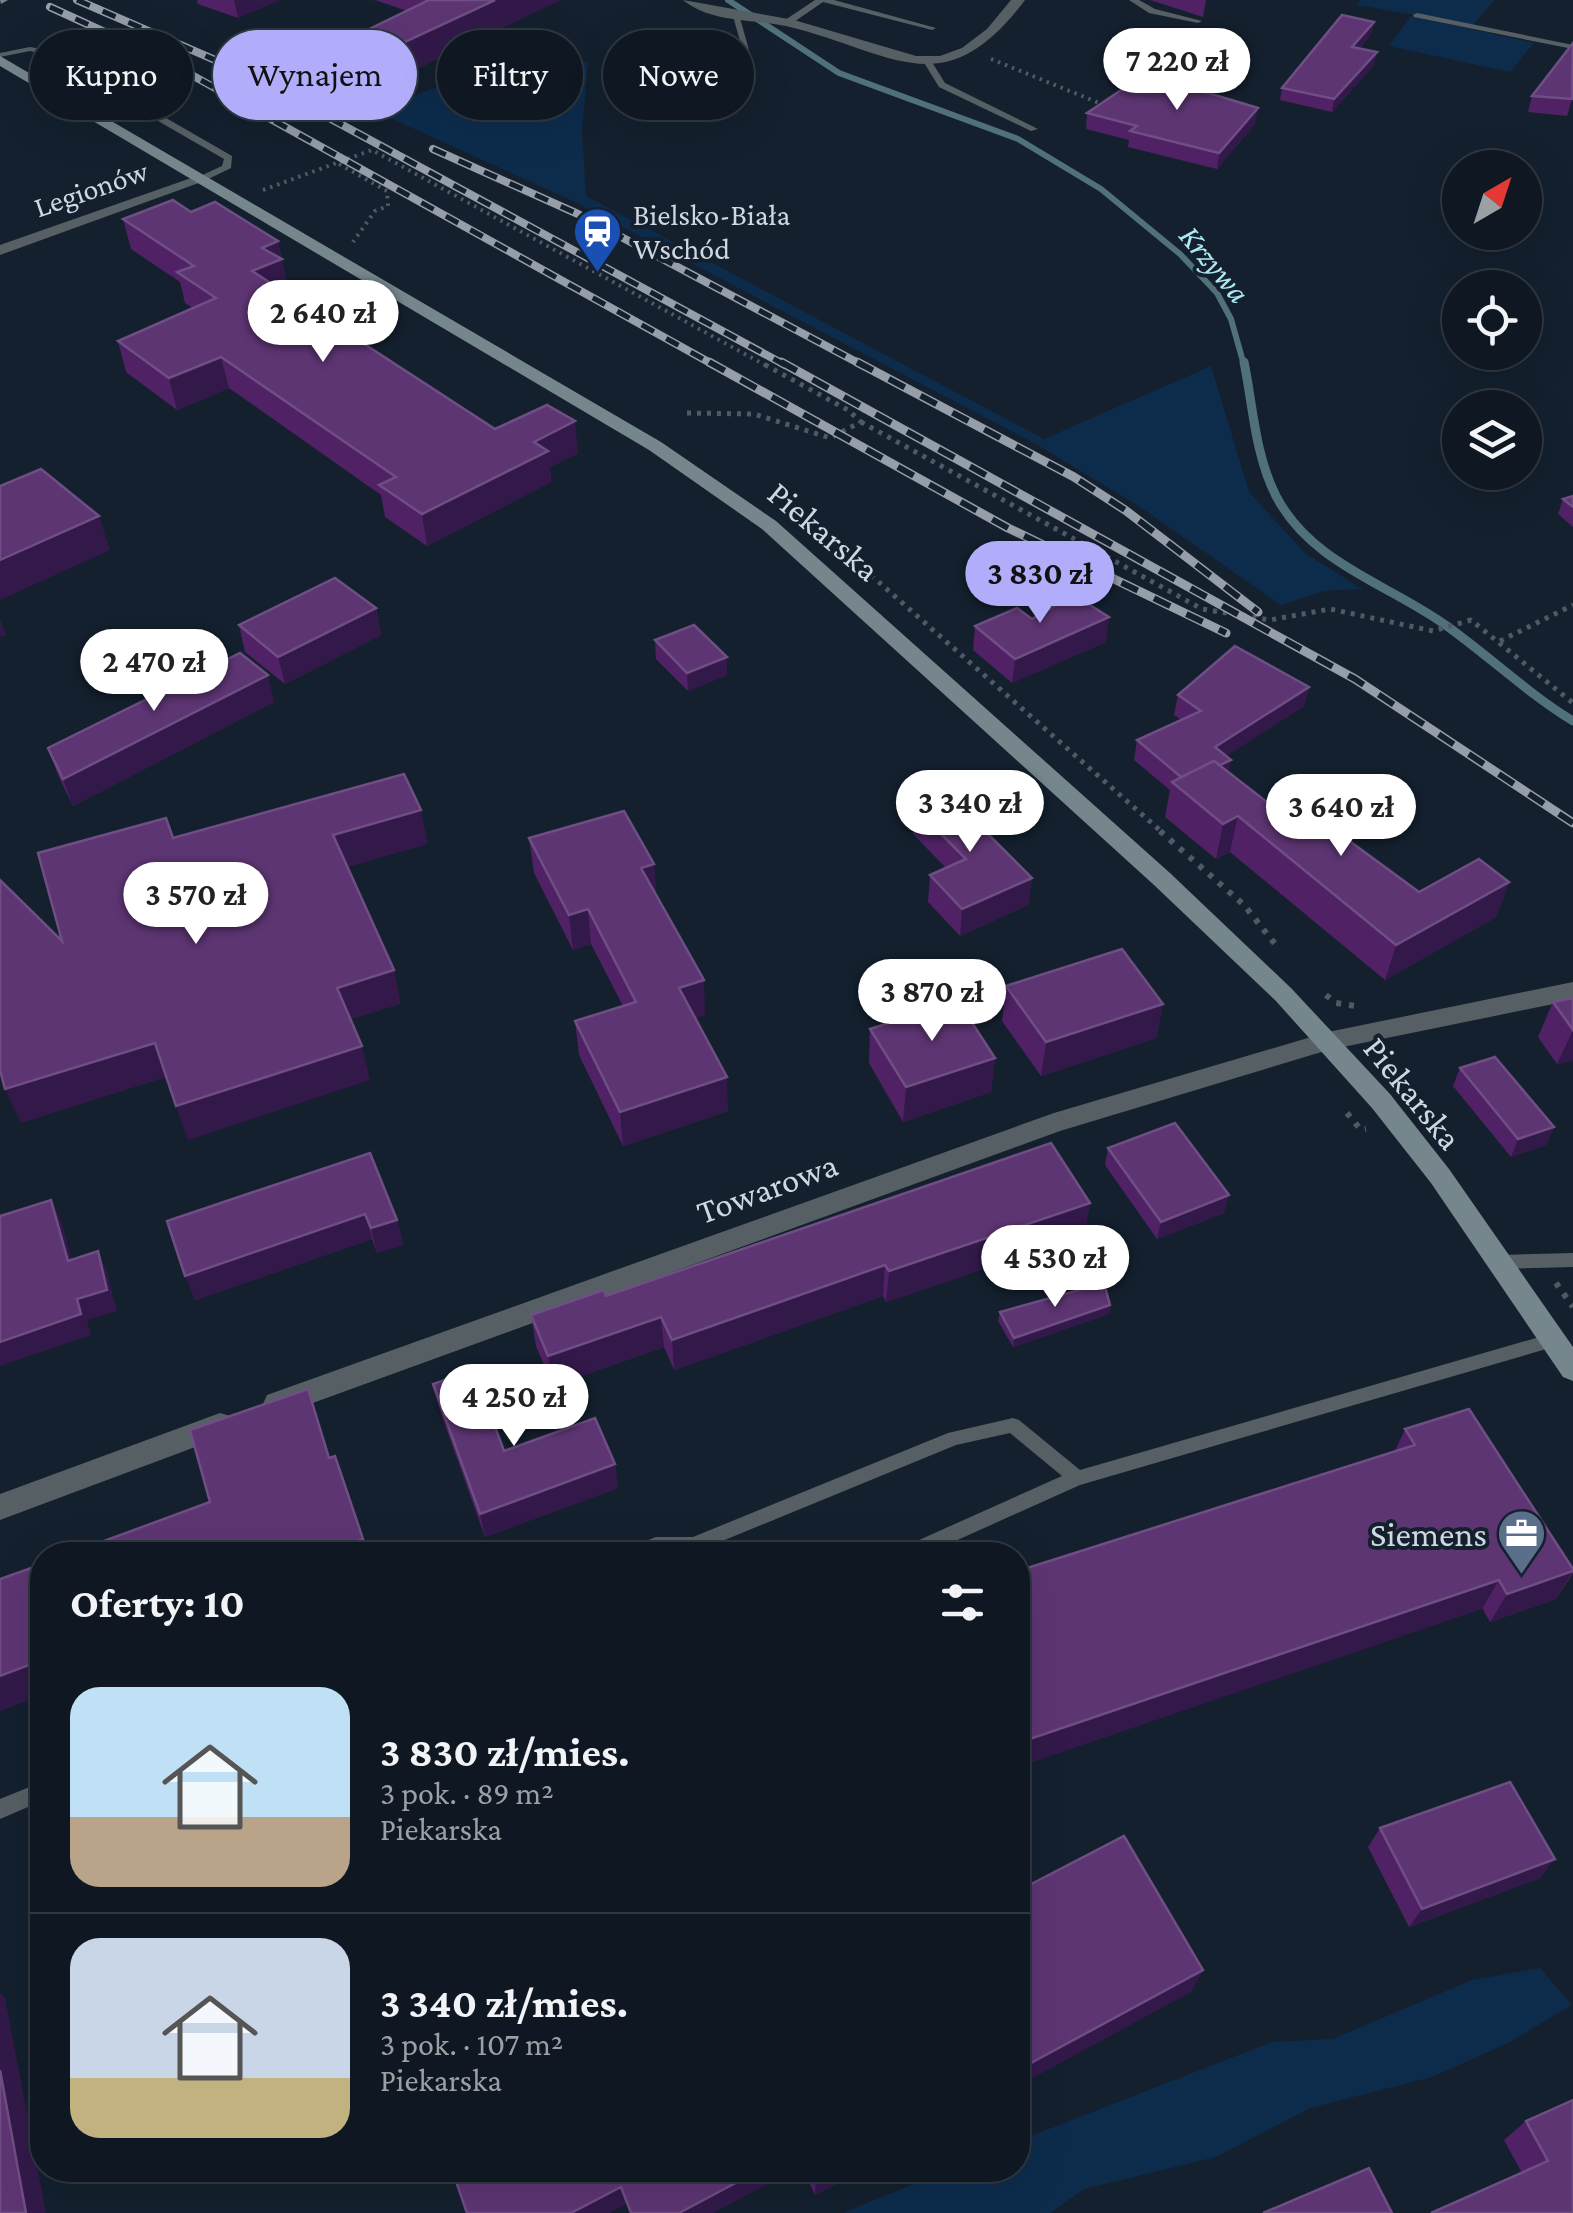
<!DOCTYPE html>
<html lang="pl">
<meta charset="utf-8">
<style>
body{margin:0;font-family:"Crimson Pro",serif;background:#18212a;color:#f1f3f6;height:100vh;display:flex;flex-direction:column;font-size:38px;white-space:nowrap}
*{box-sizing:border-box;margin:0}
p{font-size:32px;color:#9ba0a5}
.icon{flex:none;width:55px;height:55px;fill:none;stroke:currentColor;stroke-width:2;stroke-linecap:round;stroke-linejoin:round}
.map{position:relative;flex:1;overflow:hidden}
.sheet{position:absolute;left:30px;top:1542px;width:1000px;height:640px;display:flex;flex-direction:column;background:#0f1822;border-radius:40px;box-shadow:0 10px 40px #0002,0 0 0 2px #2f3740}
.sheet>*{flex:none}
.top-card{position:absolute;left:30px;top:30px;width:1000px;height:90px;display:flex;gap:20px}
.needle{width:65px;rotate:39deg}
.controls{position:absolute;left:1442px;top:150px;display:grid;gap:20px}
.controls a{display:grid;place-items:center;width:100px;height:100px;border-radius:50%;background:#0f1822;box-shadow:0 10px 40px #0002,0 0 0 2px #2f3740;font-size:50px}
.price{position:absolute;translate:-50% -85px;padding:0 22px;border-radius:35px;background:#fff;color:#222;font-size:32px;line-height:65px;filter:drop-shadow(0 2px 5px #0008)}
.price::after{content:'';position:absolute;left:50%;top:60px;width:30px;height:22px;margin-left:-15px;background:inherit;clip-path:polygon(0 0,100% 0,50% 100%)}
.price.on{background:#b1adfa;color:#111}
ul{padding:0;list-style:none}
li{display:flex;align-items:center;gap:30px;height:250px;padding:0 40px}
li+li{border-top:2px solid #2f3740}
li span{display:grid;place-items:center;flex:none;width:280px;height:200px;border-radius:30px;color:#555}
li>.icon{margin-inline-start:auto}
span .icon{width:120px;height:120px;fill:#fffc;stroke-width:1}
li b{font-size:42px}
h2{display:flex;justify-content:space-between;align-items:center;height:120px;padding:0 40px;font-size:42px}
.chip{padding:0 35px;border-radius:45px;background:#0f1822;box-shadow:0 10px 40px #0002,0 0 0 2px #2f3740;font-size:35px;line-height:90px}
.chip.on{background:#b1adfa;color:#111}
.map>svg:first-child{display:block}
.green{fill:#0d2c4c}
.lines{fill:none;stroke-linecap:round;stroke-linejoin:round}
.stream-far1{stroke:#507179;stroke-width:6}
.stream{stroke:#507179;stroke-width:9}
.path-far2{stroke:#4f5a67;stroke-width:4;stroke-dasharray:2.5 5;stroke-linecap:butt}
.path-far1{stroke:#4f5a67;stroke-width:5;stroke-dasharray:4 6;stroke-linecap:butt}
.path{stroke:#4f5a67;stroke-width:6;stroke-dasharray:5 8;stroke-linecap:butt}
.lane{fill:#566064;fill-rule:evenodd}
.street{fill:#566064;fill-rule:evenodd}
.secondary{fill:#75868c;fill-rule:evenodd}
.rail-far1-casing{stroke:#959ea9;stroke-width:8}
.rail-casing{stroke:#959ea9;stroke-width:9}
.rail-far1{stroke:#14202e;stroke-width:5;stroke-dasharray:14;stroke-linecap:butt}
.rail{stroke:#14202e;stroke-width:6;stroke-dasharray:18;stroke-linecap:butt}
.wall{fill:#502265}
.shaded-wall{fill:#32194a}
.building{fill:#5d3573;stroke:#6f4e84;stroke-width:2.5}
.labels{text-anchor:middle;stroke-width:8;stroke-linejoin:round;paint-order:stroke}
.far-street-label{font-size:30px;fill:#cfd7e1;stroke:#14202e}
.far-poi-label{font-size:30px;fill:#cfd7e1;stroke:#14202e;text-anchor:start}
.far-water-label{font-size:32px;font-style:italic;fill:#aee9f6;stroke:#14202e}
.street-label{font-size:35px;fill:#cfd7e1;stroke:#14202e}
.poi-label{font-size:35px;fill:#cfd7e1;stroke:#14202e;text-anchor:end}
</style>
<div class="map">
<svg width="1573" height="2213" viewBox="0 0 1573 2213">
<rect width="100%" height="100%" fill="#14202e"/>
<g class="green">
<path d="M1360 0H1494L1473 25 1357 5Z"/>
<path d="M1411 16 1534 43 1510 72 1389 46Z"/>
<path d="M546 52 588 62 582 131 586 196 1044 439 1211 366 1249 492 1305 553 1362 589 1323 591 1281 605 1137 505 1036 444 569 199 379 113 423 92Z"/>
<path d="M1540 1968 1572 2005 1508 2043 1432 2077 1310 2108 1216 2157 1084 2189 1050 2213H843L948 2170H1018V2141L1272 2042 1333 2039 1472 1980Z"/>
</g>
<g class="lines">
<path class="stream-far1" d="M728 0 839 73 1018 139 1101 189 1180 254 1217 293 1231 319 1244 365"/>
<path class="stream" d="M1244 362C1253 406 1255 455 1276 496 1311 563 1386 583 1444 624 1488 655 1527 693 1573 721"/>
<g class="path-far2">
<path d="M991 59 1109 107"/>
<path d="M339 164 387 191 388 206 375 211 353 242"/>
<path d="M263 190 372 150 765 365"/>
</g>
<g class="path-far1">
<path d="M687 413 754 414 830 438 861 422 848 410 760 362"/>
<path d="M861 422 1202 609 1270 620 1330 609 1433 631 1471 620 1573 703"/>
<path d="M796 509 1163 833"/>
<path d="M1500 641 1573 605"/>
</g>
<g class="path">
<path d="M1160 831 1244 905 1275 944"/>
<path d="M1326 995 1336 1003 1356 1006"/>
<path d="M1347 1113 1361 1130 1366 1129"/>
<path d="M1556 1283 1573 1307"/>
</g>
<g class="lane">
<path d="M815 0H834L936 28 932 30 823 2 791 24H785V20Z"/>
<path d="M1129 0H1139L1155 9 1202 21 1198 23 1149 13Z"/>
<path d="M1417 13 1573 45V49L1414 17 1413 15Z"/>
<path d="M733 16 740 18 754 68 747 66Z"/>
<path d="M30 47 48 50 232 156 231 168 202 182H196V178L222 166 224 159 42 54 30 51 0 57V53Z"/>
<path d="M924 59H930L945 83 1038 129 1031 131 939 87 923 61Z"/>
<path d="M1573 1253V1267L1499 1269 1493 1267 1491 1262 1493 1257 1499 1255Z"/>
<path d="M1553 1333 1559 1335 1561 1340 1559 1345 1553 1347 1080 1485 924 1555H896L899 1549 1062 1476 1010 1433 956 1445 693 1553 622 1555 625 1549 656 1537H693L948 1433 1013 1418 1019 1420 1080 1470Z"/>
<path d="M42 1782V1801L0 1819V1799Z"/>
</g>
<g class="street">
<path d="M683 0 794 20 916 56H940L962 48 987 29 1011 0H1025C943 109 892 51 786 26 753 19 711 23 683 0Z"/>
<path d="M194 177 207 180 0 255V245Z"/>
<path d="M1573 982V1000L1328 1050 1060 1131 277 1416 267 1413 263 1404 267 1395 1054 1113 1328 1032Z"/>
<path d="M220 1413 230 1416 234 1425 230 1434 0 1520V1494Z"/>
</g>
<g class="secondary">
<path d="M0 0H8L1 4Z"/>
<path d="M0 56 661 442 776 521 1170 873 1291 988 1390 1094 1449 1169 1573 1347V1381L1563 1377 1431 1183 1372 1108 1275 1000 1154 885 762 529 649 450 0 66Z"/>
</g>
<defs>
<g id="rail-far1">
<path d="M77 0 252 76 785 365"/>
<path d="M50 7 161 58 714 365"/>
<path d="M433 149 578 214 862 365"/>
</g>
<g id="rail">
<path d="M709 362 1008 528 1226 633"/>
<path d="M781 362 1355 679 1573 823"/>
<path d="M857 362 1074 477 1125 510 1258 612"/>
</g>
</defs>
<use href="#rail-far1" class="rail-far1-casing"/>
<use href="#rail" class="rail-casing"/>
<use href="#rail-far1" class="rail-far1"/>
<use href="#rail" class="rail"/>
</g>
<g class="wall">
<path d="M197 0H279L238 18 198 4Z"/>
<path d="M375 0H560L394 80 358 67 353 37 407 11Z"/>
<path d="M1150 0H1206L1203 17Z"/>
<path d="M1374 22 1371 34 1359 49 1374 65 1332 112 1280 100 1282 88Z"/>
<path d="M1532 96 1572 99 1567 116 1528 112Z"/>
<path d="M1087 113 1255 124 1217 169 1128 147 1129 140 1086 129Z"/>
<path d="M191 212 278 241 288 290 283 292 495 429 578 453 550 467 551 482 427 546 385 517 381 495 229 388 177 410 126 372 118 341 193 308 185 303 180 282 131 249 123 219Z"/>
<path d="M1573 496V527L1558 514 1563 499Z"/>
<path d="M376 608 381 635 285 684 245 652 239 625Z"/>
<path d="M1032 619 1106 642 1012 683 973 650 975 626Z"/>
<path d="M655 640 727 675 688 691 656 659Z"/>
<path d="M1309 687 1304 706 1226 756 1228 772 1281 813 1419 892 1509 882 1496 917 1385 980 1230 852 1216 859 1165 817 1170 790 1134 760 1137 740 1182 720 1174 715 1178 695Z"/>
<path d="M274 702 73 806 58 775 48 748Z"/>
<path d="M914 807 1032 878 1028 905 960 936 928 902 930 875 946 868 913 834Z"/>
<path d="M529 838 657 895 705 1015 695 1018 728 1111 623 1146 579 1055 575 1021 623 1006 591 944 573 950 534 873Z"/>
<path d="M1006 986 1163 1004 1156 1038 1041 1076 1002 1021Z"/>
<path d="M1573 998V1061L1557 1064 1538 1037 1553 1002Z"/>
<path d="M870 1029 995 1058 991 1092 903 1122 869 1063Z"/>
<path d="M1460 1068 1554 1127 1546 1145 1511 1157 1453 1086Z"/>
<path d="M1108 1148 1224 1213 1157 1239 1105 1165Z"/>
<path d="M1090 1203 1084 1235 886 1302 883 1296 674 1370 664 1347 553 1386 536 1346 531 1315 606 1296Z"/>
<path d="M397 1220 403 1245 377 1253 372 1239 195 1300 167 1221Z"/>
<path d="M1110 1305 1109 1314 1013 1347 998 1321 1000 1312Z"/>
<path d="M433 1384 504 1451 615 1464 618 1488 485 1537 439 1408Z"/>
<path d="M1405 1429 1573 1569V1573L1556 1599 1490 1622 1395 1451Z"/>
<path d="M1380 1828 1540 1878 1409 1927 1368 1847Z"/>
<path d="M1573 2100V2213L1522 2173 1504 2140 1526 2121Z"/>
<path d="M803 2170H862L815 2195Z"/>
</g>
<g class="shaded-wall">
<path d="M234 0H279L238 18Z"/>
<path d="M495 0H560L394 80 390 49Z"/>
<path d="M1374 22 1371 34 1350 59 1352 47Z"/>
<path d="M1377 52 1374 65 1332 112 1334 99Z"/>
<path d="M1258 108 1255 124 1217 169 1219 153Z"/>
<path d="M278 241 288 290 259 302 252 271 262 248Z"/>
<path d="M221 357 229 388 177 410 169 378Z"/>
<path d="M575 421 578 453 550 467 551 482 427 546 422 514 534 442Z"/>
<path d="M99 516 110 550 0 600V560Z"/>
<path d="M376 608 381 635 285 684 278 657Z"/>
<path d="M1109 617 1106 642 1012 683 1015 659Z"/>
<path d="M0 619 6 635 0 637Z"/>
<path d="M727 657V675L688 691 687 673Z"/>
<path d="M268 675 274 702 73 806 63 779Z"/>
<path d="M1309 687 1304 706 1211 766 1215 747Z"/>
<path d="M1231 760 1227 780 1186 782Z"/>
<path d="M421 810 428 844 341 869 333 835Z"/>
<path d="M1238 816 1230 852 1216 859 1223 824Z"/>
<path d="M654 864 657 899 641 868Z"/>
<path d="M1032 878 1028 905 960 936 962 909Z"/>
<path d="M1509 882 1496 917 1385 980 1396 945Z"/>
<path d="M588 909 591 944 573 950 569 915Z"/>
<path d="M394 970 401 1004 345 1021 337 988Z"/>
<path d="M704 980 705 1015 681 1023 679 988Z"/>
<path d="M1163 1004 1156 1038 1041 1076 1046 1042Z"/>
<path d="M1573 1030V1061L1557 1064Z"/>
<path d="M155 1043 167 1077 21 1123 5 1089Z"/>
<path d="M362 1046 370 1080 188 1140 176 1106Z"/>
<path d="M995 1058 991 1092 903 1122 906 1087Z"/>
<path d="M727 1077 728 1111 623 1146 620 1112Z"/>
<path d="M1554 1127 1546 1145 1511 1157 1518 1139Z"/>
<path d="M1229 1195 1224 1213 1157 1239 1161 1222Z"/>
<path d="M51 1200 61 1221 78 1282 68 1261Z"/>
<path d="M1090 1203 1084 1235 886 1302 889 1271Z"/>
<path d="M365 1214 372 1239 195 1300 185 1276Z"/>
<path d="M397 1220 403 1245 377 1253 371 1228Z"/>
<path d="M98 1251 107 1272 117 1311 87 1320 91 1335 0 1366V1342L77 1299Z"/>
<path d="M885 1265 883 1296 674 1370 672 1340Z"/>
<path d="M1110 1305 1109 1314 1013 1347 1014 1338Z"/>
<path d="M661 1317 664 1347 553 1386 548 1356Z"/>
<path d="M335 1456 369 1555H321Z"/>
<path d="M615 1464 618 1488 485 1537 480 1514Z"/>
<path d="M1573 1571 1556 1599 1490 1622 1507 1594Z"/>
<path d="M1499 1580 1482 1609 1018 1767V1743Z"/>
<path d="M42 1660V1695L0 1711V1676Z"/>
<path d="M1555 1859 1540 1878 1409 1927 1422 1909Z"/>
<path d="M1203 1970 1191 1992 1018 2086V2070Z"/>
<path d="M0 1993 5 1998 46 2213H26L0 2070Z"/>
<path d="M760 2170H794L713 2213H679Z"/>
<path d="M830 2170H862L815 2195 816 2178Z"/>
<path d="M621 2187 626 2204 610 2213H571Z"/>
</g>
<g class="building">
<path d="M429 0H495L390 49 353 37Z"/>
<path d="M1342 15 1374 22 1352 47 1377 52 1334 99 1282 88Z"/>
<path d="M1573 43 1572 99 1532 96Z"/>
<path d="M1145 74 1258 108 1219 153 1130 131 1137 126 1087 113Z"/>
<path d="M173 200 191 212 215 202 278 241 262 248 282 259 252 271 495 429 547 405 575 421 534 442 548 451 422 514 379 485 396 477 221 357 169 378 118 341 216 298 177 272 194 266 123 219Z"/>
<path d="M41 469 99 516 0 560V486Z"/>
<path d="M1573 496V507L1563 499Z"/>
<path d="M335 578 376 608 278 657 239 625Z"/>
<path d="M1074 595 1109 617 1015 659 975 626 1017 608 1032 619Z"/>
<path d="M694 625 727 657 687 673 655 640Z"/>
<path d="M1235 646 1309 687 1215 747 1231 760 1220 765 1214 761 1181 777 1137 740 1201 711 1178 695Z"/>
<path d="M240 653 268 675 63 779 48 748Z"/>
<path d="M1214 761 1281 813 1299 804 1419 892 1479 859 1509 882 1396 945 1238 816 1223 824 1172 782Z"/>
<path d="M404 774 421 810 333 835 394 970 337 988 362 1046 176 1106 155 1043 5 1089 0 1070V880L62 941 38 853 166 818 173 838Z"/>
<path d="M947 793 1032 878 962 909 930 875 966 859 914 807Z"/>
<path d="M624 811 654 864 641 868 704 980 679 988 727 1077 620 1112 575 1021 636 1002 588 909 569 915 529 838Z"/>
<path d="M1122 949 1163 1004 1046 1042 1006 986Z"/>
<path d="M1573 998V1030L1553 1002Z"/>
<path d="M958 1001 995 1058 906 1087 870 1029Z"/>
<path d="M1495 1057 1554 1127 1518 1139 1460 1068Z"/>
<path d="M1175 1123 1229 1195 1161 1222 1108 1148Z"/>
<path d="M1051 1143 1090 1203 889 1271 885 1265 672 1340 661 1317 548 1356 531 1315 604 1290 606 1296Z"/>
<path d="M370 1153 397 1220 371 1228 365 1214 185 1276 167 1221Z"/>
<path d="M51 1200 68 1261 98 1251 107 1290 77 1299 81 1314 0 1342V1216Z"/>
<path d="M1104 1283 1110 1305 1014 1338 1000 1312Z"/>
<path d="M474 1370 504 1451 595 1418 615 1464 480 1514 433 1384Z"/>
<path d="M308 1389 329 1458 335 1456 363 1539 320 1555H66L210 1502 190 1430Z"/>
<path d="M1469 1409 1573 1569V1571L1507 1594 1499 1580 1018 1743V1571L1415 1445 1405 1429Z"/>
<path d="M42 1564V1660L0 1676V1579Z"/>
<path d="M1510 1782 1555 1859 1422 1909 1380 1828Z"/>
<path d="M1124 1836 1203 1970 1018 2070V1891Z"/>
<path d="M0 2070 26 2213H0Z"/>
<path d="M1573 2100V2213H1431L1548 2161 1526 2121Z"/>
<path d="M1369 2168 1392 2213H1263Z"/>
<path d="M452 2170H760L679 2213H631L621 2187 571 2213H467Z"/>
<path d="M812 2170H830L816 2178Z"/>
</g>
<defs>
<symbol id="station-pin" viewBox="-11 -11 22 30"><path d="M0 17L-7.5 6A9.5 9.5 0 1 1 7.5 6Z" fill="#1a4fb4" stroke="#14202e"/><path d="M-3-6H3Q5-6 5-4V2Q5 4 3 4L4.5 6H3L1.5 4h-3L-3 6H-4.5L-3 4Q-5 4-5 2V-4Q-5-6-3-6ZM-3.5-4v3h7v-3ZM-3.5 1v1.5H-2V1ZM2 1v1.5H3.5V1Z" fill="#fff"/></symbol>
<symbol id="office-pin" viewBox="-11 -11 22 30"><path d="M0 17L-7.5 6A9.5 9.5 0 1 1 7.5 6Z" fill="#5c6f8a" stroke="#14202e"/><path d="M-6-3h4V-5.5h4V-3h4V5H-6ZM-1-4.5V-3h2v-1.5ZM-6 0V1H6V0Z" fill="#fff"/></symbol>
</defs>
<g fill-rule="evenodd">
<use href="#station-pin" x="570" y="204" width="55" height="75"/>
<use href="#office-pin" x="1494" y="1506" width="55" height="75"/>
</g>
<g class="labels">
<g class="far-street-label">
<text transform="translate(91 189) rotate(-19)" y="10">Legionów</text>
</g>
<g class="far-poi-label">
<text x="633" y="225">Bielsko-Biała<tspan x="633" dy="34">Wschód</tspan></text>
</g>
<g class="far-water-label">
<text transform="translate(1215 264) rotate(50)" y="11">Krzywa</text>
</g>
<g class="street-label">
<text transform="translate(824 531) rotate(40)" y="12">Piekarska</text>
<text transform="translate(1413 1093) rotate(51)" y="12">Piekarska</text>
<text transform="translate(767 1188) rotate(-20)" y="12">Towarowa</text>
</g>
<g class="poi-label">
<text x="1487" y="1546">Siemens</text>
</g>
</g>
</svg>
<div class="controls">
<a><svg class="needle" viewBox="-14 -14 28 28"><path d="M0-13l5 13h-10z" fill="#e53935"/><path d="M0 13l5-13h-10z" fill="#9ba0a5"/></svg></a>
<a><svg class="icon" aria-label="locate" viewBox="0 0 24 24"><circle cx="12" cy="12" r="6"/><path d="M12 2v4M12 18v4M2 12h4M18 12h4"/></svg></a>
<a><svg class="icon" aria-label="layers" viewBox="0 0 24 24"><path d="M12 4l9 5-9 5-9-5zM3 14l9 5 9-5"/></svg></a>
</div>
<b class="price" style="left:1177px;top:113px">7 220 zł</b>
<b class="price" style="left:323px;top:365px">2 640 zł</b>
<b class="price on" style="left:1040px;top:626px">3 830 zł</b>
<b class="price" style="left:154px;top:714px">2 470 zł</b>
<b class="price" style="left:970px;top:855px">3 340 zł</b>
<b class="price" style="left:1341px;top:859px">3 640 zł</b>
<b class="price" style="left:196px;top:947px">3 570 zł</b>
<b class="price" style="left:932px;top:1044px">3 870 zł</b>
<b class="price" style="left:1055px;top:1310px">4 530 zł</b>
<b class="price" style="left:514px;top:1449px">4 250 zł</b>
<div class="top-card">
<a class="chip">Kupno</a>
<a class="chip on">Wynajem</a>
<a class="chip">Filtry</a>
<a class="chip">Nowe</a>
</div>
<section class="sheet">
<h2>Oferty: 10<svg class="icon" aria-label="filters" viewBox="0 0 24 24"><path d="M4 7h16M4 17h16"/><circle cx="9" cy="7" r="2"/><circle cx="15" cy="17" r="2"/></svg></h2>
<ul>
<li><span style="background:linear-gradient(#bfe0f5 65%,#b9a48a 0)"><svg class="icon" aria-label="home" viewBox="0 0 24 24"><path d="M3 11l9-7 9 7M6 9v11h12V9"/></svg></span><div><b>3 830 zł/mies.</b><p>3 pok. · 89 m²</p><p>Piekarska</p></div></li>
<li><span style="background:linear-gradient(#c9d6e8 70%,#c2b280 0)"><svg class="icon" aria-label="home" viewBox="0 0 24 24"><path d="M3 11l9-7 9 7M6 9v11h12V9"/></svg></span><div><b>3 340 zł/mies.</b><p>3 pok. · 107 m²</p><p>Piekarska</p></div></li>
</ul>
</section>
</div>
